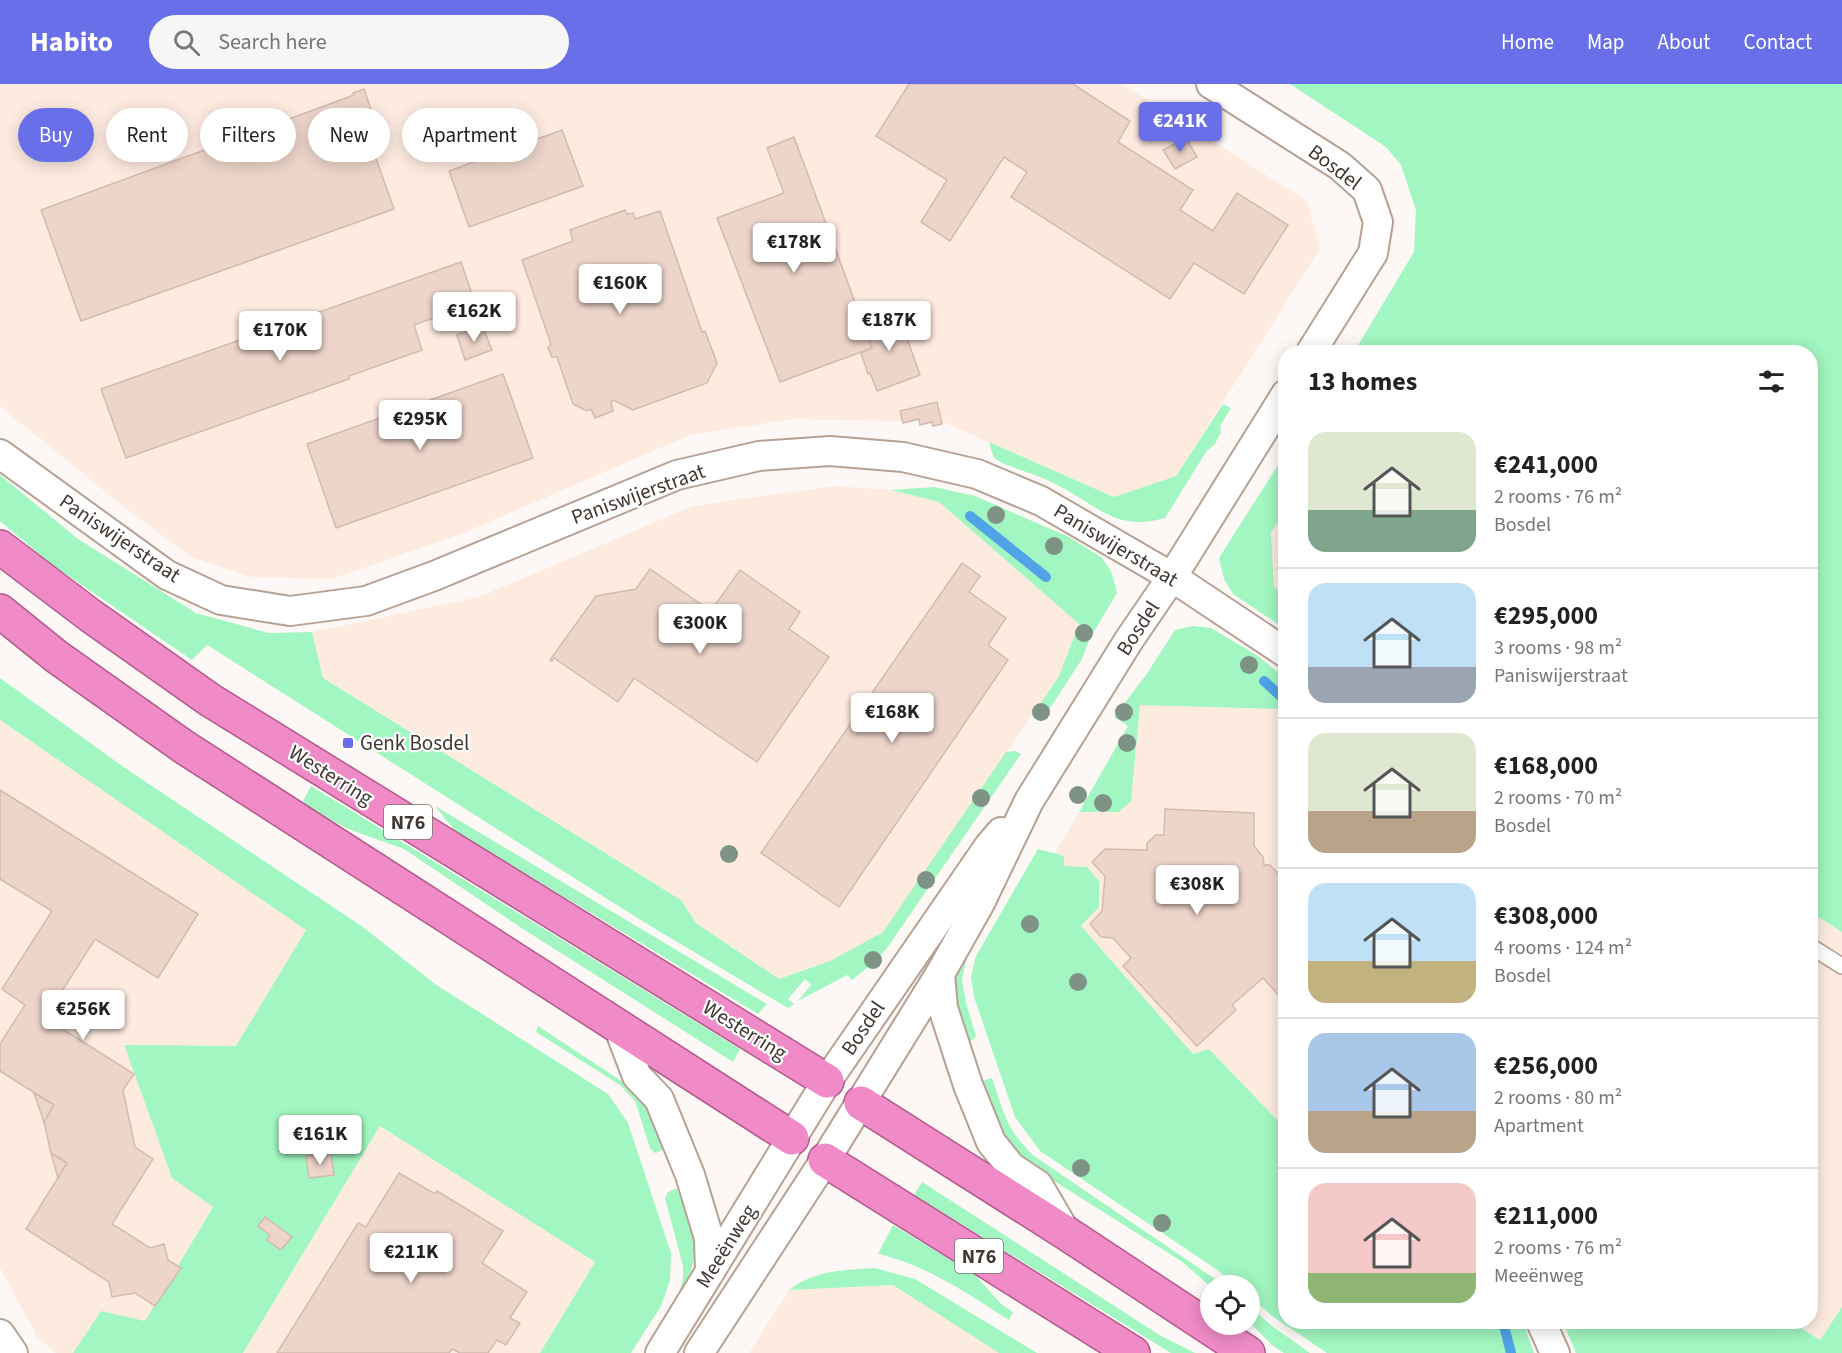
<!DOCTYPE html>
<meta charset="utf-8">
<style>
body{margin:0;font-family:"Source Sans 3",sans-serif;background:#f6f6f6;color:#222;height:100vh;display:flex;flex-direction:column;font-size:22px;white-space:nowrap}
*{box-sizing:border-box;margin:0}
p{font-size:20px;color:#767676}
.icon{flex:none;width:33px;height:33px;fill:none;stroke:currentColor;stroke-width:2;stroke-linecap:round;stroke-linejoin:round}
.map{position:relative;flex:1;overflow:hidden}
.sheet{position:absolute;left:1278px;top:261px;width:540px;height:984px;display:flex;flex-direction:column;background:#fff;border-radius:24px;box-shadow:0 3px 15px #0003}
.sheet>*{flex:none}
.banner{position:absolute;left:18px;top:24px;width:570px;height:54px;display:flex;gap:12px}
.buttons{position:absolute;left:1200px;top:1191px;display:grid;gap:12px}
.buttons a{display:grid;place-items:center;width:60px;height:60px;border-radius:50%;background:#fff;box-shadow:0 3px 15px #0003;font-size:30px}
.price{position:absolute;translate:-50% -51px;padding:0 14px;border-radius:6px;background:#fff;color:#222;font-size:20px;line-height:39px;filter:drop-shadow(0 2px 3px #0008)}
.price::after{content:'';position:absolute;left:50%;top:36px;width:18px;height:14px;margin-left:-9px;background:inherit;clip-path:polygon(0 0,100% 0,50% 100%)}
.price.on{background:#686fe9;color:#fff}
ul{padding:0;list-style:none}
li{display:flex;align-items:center;gap:18px;height:150px;padding:0 30px}
li+li{border-top:2px solid #e0e0e0}
li span{display:grid;place-items:center;flex:none;width:168px;height:120px;border-radius:18px;color:#555}
li>.icon{margin-inline-start:auto}
span .icon{width:72px;height:72px;fill:#fffc;stroke-width:1}
li b{font-size:26px}
h2{display:flex;justify-content:space-between;align-items:center;height:72px;padding:0 30px;font-size:26px}
.chip{padding:0 21px;border-radius:27px;background:#fff;box-shadow:0 3px 15px #0003;font-size:21px;line-height:54px}
.chip.on{background:#686fe9;color:#fff}
header{display:flex;align-items:center;gap:36px;box-sizing:border-box;height:84px;padding:0 30px;background:#686fe9;color:#fff}
header strong{font-size:28px}
nav{display:flex;gap:33px;margin-inline-start:auto;font-size:21px}
.search{width:420px;height:54px;background:#f6f6f6;display:flex;align-items:center;gap:15px;box-sizing:border-box;padding:0 21px;border-radius:33px;color:#767676;font-size:22px}
.map>svg:first-child{display:block}
.built{fill:#feebe0}
.green{fill:#a1f6c1}
.lines{fill:none;stroke-linecap:round;stroke-linejoin:round}
.stream{stroke:#4fa3e6;stroke-width:10}
.building{fill:#eed5ca;stroke:#d3bab0;stroke-width:1.5}
.service-casing{stroke:#b7a194;stroke-width:18}
.minor-casing{stroke:#b7a194;stroke-width:32}
.trunk-casing{stroke:#b05b8a;stroke-width:36}
.service{stroke:#fff;stroke-width:15}
.minor{stroke:#fff;stroke-width:28}
.trunk{stroke:#f08bc7;stroke-width:33}
.tree{fill:#7e9385}
.poi-dot{fill:#686fe9;stroke:#fff;stroke-width:2}
.labels{text-anchor:middle;stroke-width:4.5;stroke-linejoin:round;paint-order:stroke}
.shield{fill:#fff;stroke:#7a7370;stroke-width:1.5}
.shield-label{font-size:20px;font-weight:bold;fill:#413732}
.street-label{font-size:21px;fill:#413732;stroke:#fff}
.poi-label{font-size:21px;fill:#413732;stroke:#fff;text-anchor:start}
</style>
<header>
<strong>Habito</strong>
<div class="search"><svg class="icon" aria-label="search" viewBox="0 0 24 24"><circle cx="10" cy="10" r="6"/><path d="M15 15l6 6"/></svg>Search here</div>
<nav><a>Home</a><a>Map</a><a>About</a><a>Contact</a></nav>
</header>
<div class="map">
<svg width="1842" height="1269" viewBox="0 0 1842 1269">
<rect width="100%" height="100%" fill="#fdf8f5"/>
<g class="built">
<path d="M0 0H1122L1307 117 1320 165 1176 392 1114 413 943 338 792 335 690 351 466 448 332 495 252 493 191 473 124 423 0 322Z"/>
<path d="M833 402 891 406 939 418 1079 540 1059 592 883 849 830 877 779 895 696 839 681 816 323 594 312 548 479 513 693 422Z"/>
<path d="M1285 426V511L1274 503 1271 449Z"/>
<path d="M1140 620 1285 624V1044L1209 965 1193 970 1081 842 1099 823 1054 770 1079 728H1119L1131 717Z"/>
<path d="M0 636 307 846 236 962H124L172 1094 213 1122 145 1237 101 1227 73 1269H56L38 1254 0 1184Z"/>
<path d="M1811 828 1842 848V1223L1820 1256 1792 1238H1810Z"/>
<path d="M380 1042 595 1178 540 1269H243Z"/>
<path d="M893 1201 999 1269H749L789 1206Z"/>
</g>
<g class="green">
<path d="M1290 0H1842V848L1811 828 1810 268H1354L1414 168 1416 126 1401 81 1386 63Z"/>
<path d="M1223 320 1231 324 1220 342 1221 348 1215 360 1206 368 1165 434C1118 447 1101 425 1063 404 1044 393 1022 387 1002 379L994 374 989 358 1114 413 1176 392Z"/>
<path d="M1285 370V426L1271 449 1274 503 1285 511V545L1233 510 1224 495 1219 474Z"/>
<path d="M0 391 78 455 196 529 269 549 312 548 323 594 681 816 696 839 779 895 830 877 883 848 1006 668 1015 667 1021 670 887 864 873 879 852 896 847 891 798 917 811 901 805 895 788 915 794 920 788 924 642 837 207 561 192 576 51 480 0 437Z"/>
<path d="M934 403 975 412 1069 453 1102 474 1111 487 1117 509 1090 554 1082 575 1041 638 1032 632 1059 592 1079 540 939 418 891 406Z"/>
<path d="M1193 542 1211 544 1258 572 1285 594V625L1140 621 1131 717 1119 728H1079L1128 642 1114 633 1146 591 1175 546Z"/>
<path d="M0 594 125 684 363 843 435 900 608 1010 628 1039 671 1169 670 1196 661 1222 631 1269H540L595 1178 380 1042 243 1269H73L101 1227 145 1237 213 1123 172 1094 124 961 236 962 306 846 0 636Z"/>
<path d="M311 702 740 965 733 978 523 845 404 765 348 745 310 724 303 717Z"/>
<path d="M435 722 767 920 758 930 455 747Z"/>
<path d="M1038 765 1064 772V782L1087 783 1099 797V823L1081 842 1193 970 1209 965 1285 1044 1286 1238H1523L1534 1269H1327L1272 1232 1250 1213V1202L1236 1201 1216 1185 1040 1067 1015 1033 974 913 971 893 976 872Z"/>
<path d="M970 860 962 895 966 919 976 952 969 959C954 916 947 903 970 860Z"/>
<path d="M538 942 635 1006 646 1021 665 1065 655 1069 650 1064 635 1017 620 1001 536 948Z"/>
<path d="M992 994C1004 1028 1006 1046 1034 1072L1224 1201 1210 1202 1181 1177 1024 1078 1006 1058 982 997Z"/>
<path d="M922 1098 1161 1252 1195 1269H1171L914 1111Z"/>
<path d="M677 1104C693 1151 706 1169 677 1215L683 1196V1182L665 1114 668 1108Z"/>
<path d="M893 1141 975 1191 1001 1220 1013 1228 1009 1236C966 1209 927 1181 878 1170Z"/>
<path d="M875 1184 915 1195 1037 1269H999L893 1201 789 1206C814 1186 845 1186 875 1184Z"/>
<path d="M1250 1223 1272 1242 1310 1269H1284L1272 1261 1250 1239Z"/>
<path d="M1842 1223V1269H1576L1563 1238H1792L1820 1256Z"/>
</g>
<g class="lines">
<g class="stream">
<path d="M970 432 1046 493"/>
<path d="M1264 597 1286 617"/>
<path d="M1503 1238 1511 1269"/>
</g>
</g>
<g class="building">
<path d="M909 0H1073L1130 37 1118 58 1193 106 1180 126 1213 147 1237 109 1288 141 1244 210 1194 179 1170 215 1011 113 1027 88 1004 73 950 157 921 138 947 96 876 52Z"/>
<path d="M364 5 374 34 363 38 394 125 81 237 41 126 354 11 353 9Z"/>
<path d="M562 46 583 102 469 143 449 87Z"/>
<path d="M794 53 872 264 780 298 717 134 784 109 767 64Z"/>
<path d="M1186 54 1197 73 1175 85 1163 66Z"/>
<path d="M625 126 627 130 633 129 635 135 660 127 702 248 705 247 717 279 707 299 633 326 613 316 611 318 613 327 595 334 591 325 587 327 573 320 557 273H552L548 264 551 260 522 176 573 157 570 146Z"/>
<path d="M461 178 475 219 414 241 422 266 349 292V295L126 374 101 305Z"/>
<path d="M897 226 920 291 877 307 870 289 868 290 861 269 872 264 864 238Z"/>
<path d="M482 241 492 266 465 276 457 251Z"/>
<path d="M503 290 533 374 336 444 307 360Z"/>
<path d="M937 318 942 340 933 342 932 338 920 341 919 335 903 339 900 327Z"/>
<path d="M962 479 980 492 969 508 1006 534 988 561 1008 576 839 823 761 769Z"/>
<path d="M650 485 711 527 740 486 800 528 789 545 829 573 757 678 634 594 618 618 554 574 552 577 550 576 596 512 636 505Z"/>
<path d="M0 706 198 830 158 894 95 855 45 934 134 990 123 1006 135 1063 153 1075 112 1140 150 1164 164 1160 168 1176 181 1184 155 1222 135 1209 112 1213 109 1198 26 1145 67 1079 51 1069 44 1038 54 1021 0 987V960L25 921 2 905 52 827 0 795Z"/>
<path d="M1165 725 1254 729V762L1263 773 1264 781H1270L1286 798V919L1263 894 1232 921 1236 926 1197 962 1123 882 1131 874 1113 854 1101 853 1090 840 1102 827 1105 792 1092 778 1105 765 1147 766V759L1156 751H1164Z"/>
<path d="M34 1009 54 1021 44 1038Z"/>
<path d="M51 1069 67 1079 58 1094Z"/>
<path d="M331 1069 334 1091 309 1094 306 1072Z"/>
<path d="M399 1089 435 1110 437 1107 503 1147 482 1179 527 1208 510 1234 520 1239 506 1261 497 1256 488 1269H460L452 1265 449 1269H277L358 1139 366 1143Z"/>
<path d="M265 1133 292 1153 281 1166 267 1156 270 1151 258 1142Z"/>
</g>
<g class="lines">
<defs>
<path id="service" d="M1810 862 1842 882"/>
<g id="minor">
<path d="M1211 0 1340 82 1367 106 1378 138 1373 169 1311 268"/>
<path d="M0 370 167 491 221 516 290 527 366 517 434 492 677 391 759 372 830 367 903 373 977 390 1041 417 1172 493 1286 569"/>
<path d="M940 890 943 924 968 1001 991 1058 1011 1083 1038 1101 1066 1149"/>
<path d="M618 942 637 992 659 1015 690 1091 709 1154 710 1187"/>
<path d="M1541 1238 1555 1269"/>
<path d="M0 1250 13 1269"/>
<path d="M660 1269 827 997 989 762 1001 748"/>
<path d="M699 1269 825 1076 940 890 980 819 1029 717 1129 556 1172 493 1286 310"/>
</g>
<g id="trunk">
<path d="M0 463 91 532 210 616 827 997"/>
<path d="M0 527 57 573 184 663 792 1054"/>
<path d="M861 1019 1066 1149 1248 1269"/>
<path d="M825 1076 1133 1269"/>
</g>
</defs>
<use href="#service" class="service-casing"/>
<use href="#minor" class="minor-casing"/>
<use href="#trunk" class="trunk-casing"/>
<use href="#service" class="service"/>
<use href="#minor" class="minor"/>
<use href="#trunk" class="trunk"/>
</g>
<g class="tree">
<circle cx="996" cy="431" r="9"/>
<circle cx="1054" cy="462" r="9"/>
<circle cx="1084" cy="549" r="9"/>
<circle cx="1249" cy="581" r="9"/>
<circle cx="1041" cy="628" r="9"/>
<circle cx="1124" cy="628" r="9"/>
<circle cx="1127" cy="659" r="9"/>
<circle cx="1078" cy="711" r="9"/>
<circle cx="981" cy="714" r="9"/>
<circle cx="1103" cy="719" r="9"/>
<circle cx="729" cy="770" r="9"/>
<circle cx="926" cy="796" r="9"/>
<circle cx="1030" cy="840" r="9"/>
<circle cx="873" cy="876" r="9"/>
<circle cx="1078" cy="898" r="9"/>
<circle cx="1081" cy="1084" r="9"/>
<circle cx="1162" cy="1139" r="9"/>
</g>
<rect class="poi-dot" x="342" y="653" width="12" height="12" rx="3"/>
<g class="labels">
<g class="shield">
<rect x="384" y="721" width="48" height="34" rx="4.5"/>
<rect x="955" y="1155" width="48" height="34" rx="4.5"/>
</g>
<g class="shield-label">
<text x="408" y="745">N76</text>
<text x="979" y="1179">N76</text>
</g>
<g class="street-label">
<text transform="translate(1335 83) rotate(37)" y="7">Bosdel</text>
<text transform="translate(638 410) rotate(-20)" y="7">Paniswijerstraat</text>
<text transform="translate(120 454) rotate(34)" y="7">Paniswijerstraat</text>
<text transform="translate(1116 461) rotate(31)" y="7">Paniswijerstraat</text>
<text transform="translate(1138 544) rotate(-57)" y="7">Bosdel</text>
<text transform="translate(331 691) rotate(32)" y="7">Westerring</text>
<text transform="translate(863 944) rotate(-56)" y="7">Bosdel</text>
<text transform="translate(745 946) rotate(32)" y="7">Westerring</text>
<text transform="translate(726 1162) rotate(-58)" y="7">Meeënweg</text>
</g>
<g class="poi-label">
<text x="360" y="666">Genk Bosdel</text>
</g>
</g>
</svg>
<div class="buttons">
<a><svg class="icon" aria-label="locate" viewBox="0 0 24 24"><circle cx="12" cy="12" r="6"/><path d="M12 2v4M12 18v4M2 12h4M18 12h4"/></svg></a>
</div>
<b class="price on" style="left:1180px;top:69px">€241K</b>
<b class="price" style="left:794px;top:190px">€178K</b>
<b class="price" style="left:620px;top:231px">€160K</b>
<b class="price" style="left:474px;top:259px">€162K</b>
<b class="price" style="left:889px;top:268px">€187K</b>
<b class="price" style="left:280px;top:278px">€170K</b>
<b class="price" style="left:420px;top:367px">€295K</b>
<b class="price" style="left:700px;top:571px">€300K</b>
<b class="price" style="left:892px;top:660px">€168K</b>
<b class="price" style="left:1197px;top:832px">€308K</b>
<b class="price" style="left:83px;top:957px">€256K</b>
<b class="price" style="left:320px;top:1082px">€161K</b>
<b class="price" style="left:411px;top:1200px">€211K</b>
<div class="banner">
<a class="chip on">Buy</a>
<a class="chip">Rent</a>
<a class="chip">Filters</a>
<a class="chip">New</a>
<a class="chip">Apartment</a>
</div>
<section class="sheet">
<h2>13 homes<svg class="icon" aria-label="filters" viewBox="0 0 24 24"><path d="M4 7h16M4 17h16"/><circle cx="9" cy="7" r="2"/><circle cx="15" cy="17" r="2"/></svg></h2>
<ul>
<li><span style="background:linear-gradient(#dfe7d0 65%,#7fa58c 0)"><svg class="icon" aria-label="home" viewBox="0 0 24 24"><path d="M3 11l9-7 9 7M6 9v11h12V9"/></svg></span><div><b>€241,000</b><p>2 rooms · 76 m²</p><p>Bosdel</p></div></li>
<li><span style="background:linear-gradient(#bfe0f5 70%,#9aa5b1 0)"><svg class="icon" aria-label="home" viewBox="0 0 24 24"><path d="M3 11l9-7 9 7M6 9v11h12V9"/></svg></span><div><b>€295,000</b><p>3 rooms · 98 m²</p><p>Paniswijerstraat</p></div></li>
<li><span style="background:linear-gradient(#dfe7d0 65%,#b9a48a 0)"><svg class="icon" aria-label="home" viewBox="0 0 24 24"><path d="M3 11l9-7 9 7M6 9v11h12V9"/></svg></span><div><b>€168,000</b><p>2 rooms · 70 m²</p><p>Bosdel</p></div></li>
<li><span style="background:linear-gradient(#bfe0f5 65%,#c2b280 0)"><svg class="icon" aria-label="home" viewBox="0 0 24 24"><path d="M3 11l9-7 9 7M6 9v11h12V9"/></svg></span><div><b>€308,000</b><p>4 rooms · 124 m²</p><p>Bosdel</p></div></li>
<li><span style="background:linear-gradient(#a9c7e8 65%,#b9a48a 0)"><svg class="icon" aria-label="home" viewBox="0 0 24 24"><path d="M3 11l9-7 9 7M6 9v11h12V9"/></svg></span><div><b>€256,000</b><p>2 rooms · 80 m²</p><p>Apartment</p></div></li>
<li><span style="background:linear-gradient(#f6c9c9 75%,#8fb573 0)"><svg class="icon" aria-label="home" viewBox="0 0 24 24"><path d="M3 11l9-7 9 7M6 9v11h12V9"/></svg></span><div><b>€211,000</b><p>2 rooms · 76 m²</p><p>Meeënweg</p></div></li>
</ul>
</section>
</div>
